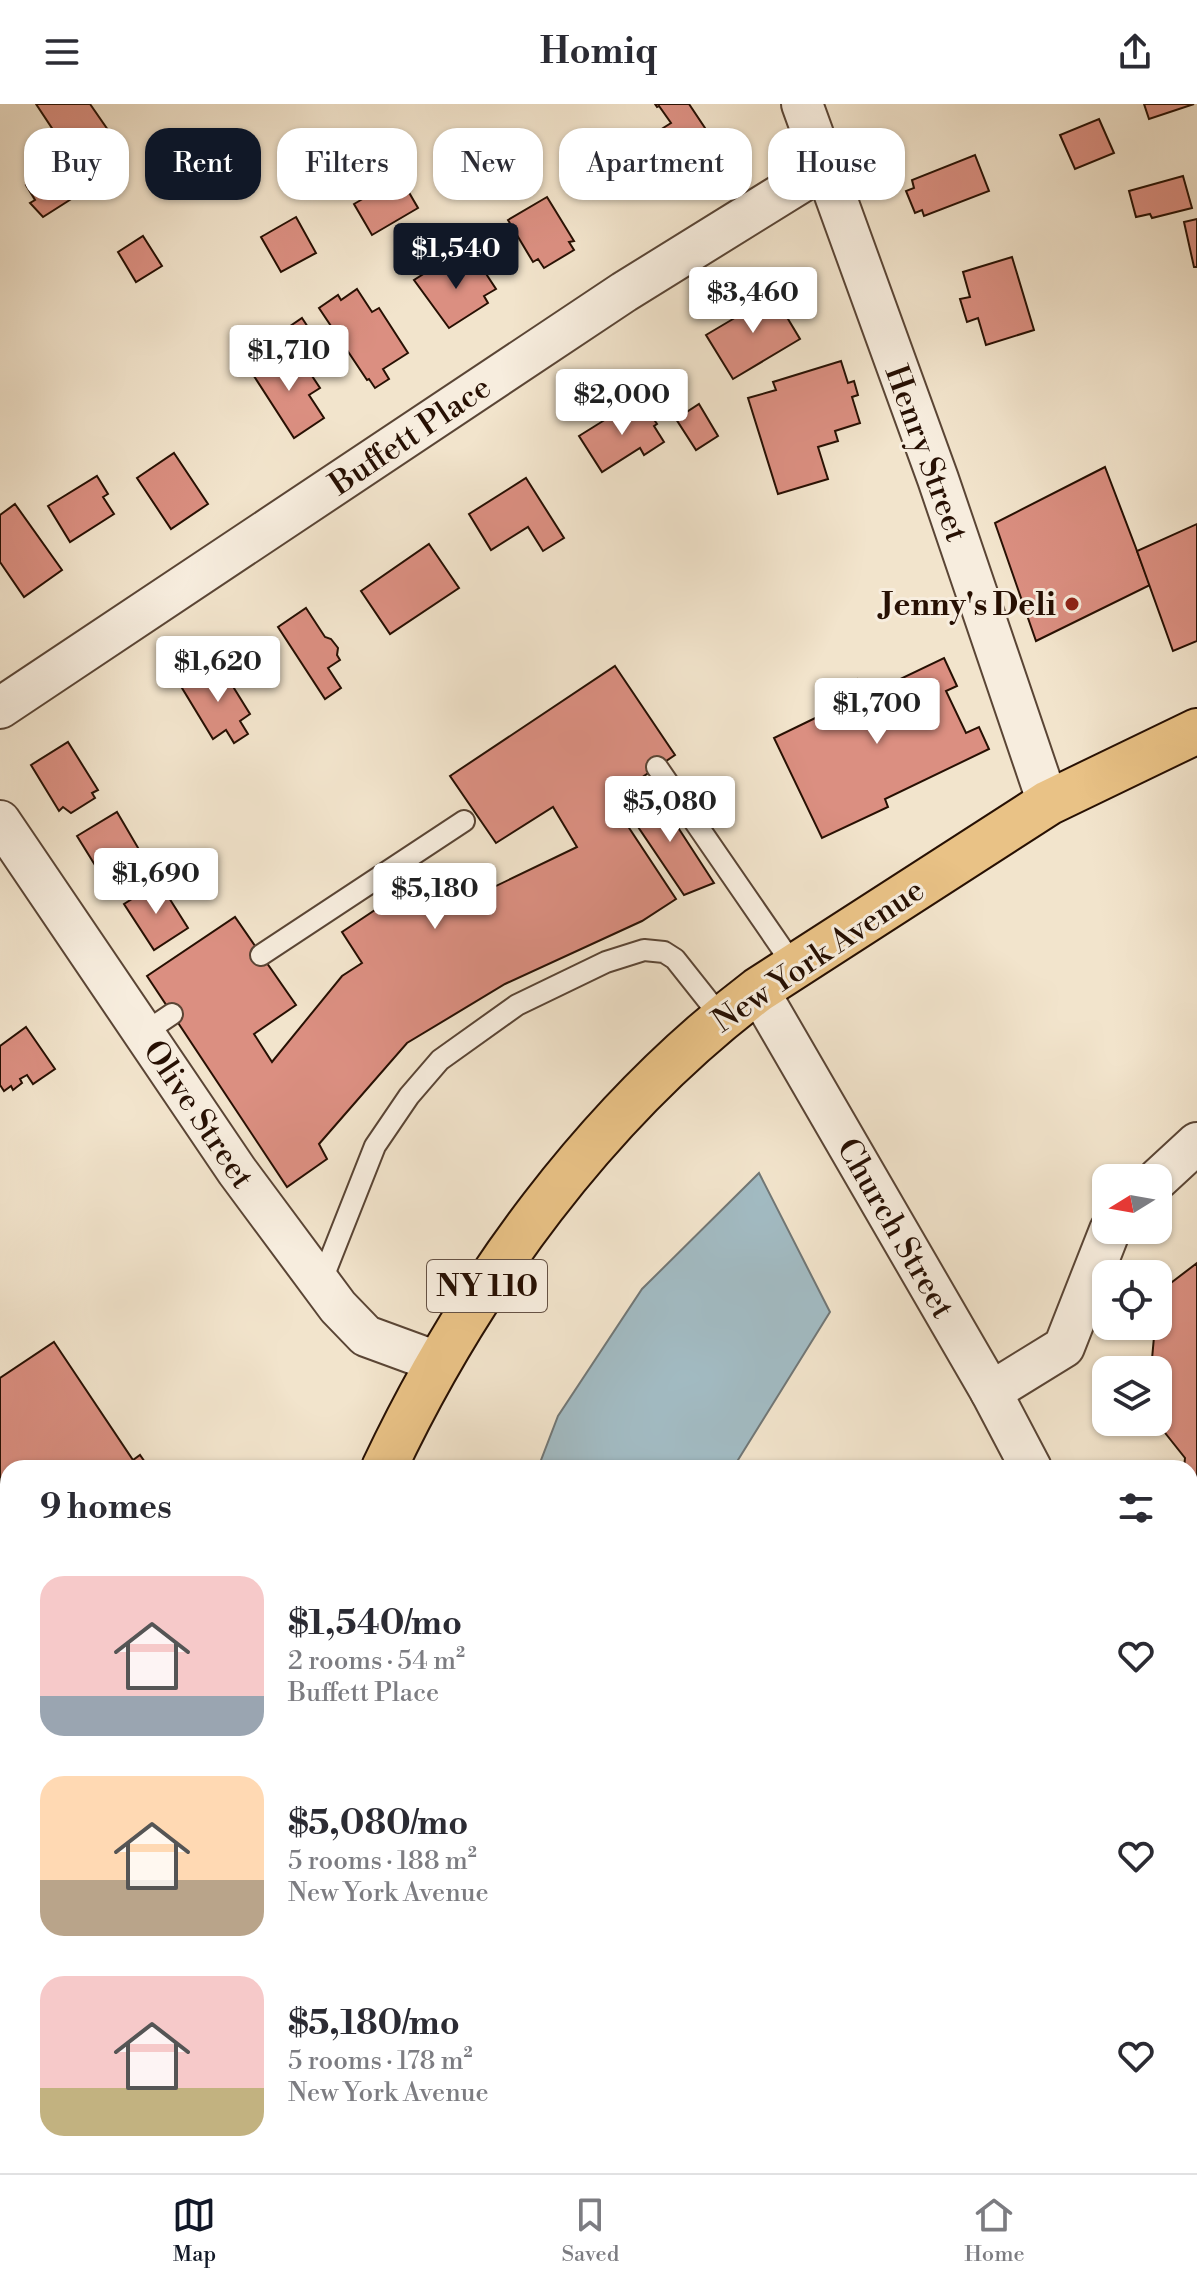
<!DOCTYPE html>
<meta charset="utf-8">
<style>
body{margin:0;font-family:"Libre Bodoni",serif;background:#f7f7f7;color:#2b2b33;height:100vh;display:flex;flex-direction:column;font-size:30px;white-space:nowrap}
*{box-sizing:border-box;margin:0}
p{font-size:26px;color:#7c7c81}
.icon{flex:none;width:44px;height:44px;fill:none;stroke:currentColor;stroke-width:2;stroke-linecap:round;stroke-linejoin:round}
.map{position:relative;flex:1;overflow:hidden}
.side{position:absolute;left:0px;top:1356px;width:1198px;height:714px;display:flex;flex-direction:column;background:#fff;border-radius:24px 24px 0 0;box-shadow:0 2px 6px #0004}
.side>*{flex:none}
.banner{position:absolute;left:24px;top:24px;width:1150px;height:72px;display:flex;gap:16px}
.needle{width:52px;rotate:259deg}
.fabs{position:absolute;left:1092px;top:1060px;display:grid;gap:16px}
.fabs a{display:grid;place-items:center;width:80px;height:80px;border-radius:16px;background:#fff;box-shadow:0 2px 6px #0004;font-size:40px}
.price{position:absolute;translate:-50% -68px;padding:0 18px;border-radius:8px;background:#fff;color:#222;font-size:26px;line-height:52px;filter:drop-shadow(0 2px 4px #0008)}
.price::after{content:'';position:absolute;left:50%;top:48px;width:24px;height:18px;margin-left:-12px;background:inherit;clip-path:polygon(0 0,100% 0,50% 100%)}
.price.current{background:#111827;color:#fff}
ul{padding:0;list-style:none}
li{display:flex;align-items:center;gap:24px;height:200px;padding:0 40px}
li span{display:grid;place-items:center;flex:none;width:224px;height:160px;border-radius:24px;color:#555}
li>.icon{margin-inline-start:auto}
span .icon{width:96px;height:96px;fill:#fffc;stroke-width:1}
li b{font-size:34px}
h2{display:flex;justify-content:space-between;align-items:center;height:96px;padding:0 40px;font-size:34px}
.chip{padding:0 28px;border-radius:24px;background:#fff;box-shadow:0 2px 6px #0004;font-size:28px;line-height:72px}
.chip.current{background:#111827;color:#fff}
header{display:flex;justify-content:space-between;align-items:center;height:104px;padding:0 40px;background:#fff;font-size:36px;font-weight:700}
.tabs{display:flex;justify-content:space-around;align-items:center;height:112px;border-top:2px solid #e1e1e2;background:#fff;font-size:22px;color:#7c7c81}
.tabs a{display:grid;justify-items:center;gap:4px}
.tabs .current{color:#111827}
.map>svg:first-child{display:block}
.water{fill:#a2bbc3;stroke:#717776;stroke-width:2}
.building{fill:#db8f81;stroke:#271003;stroke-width:2}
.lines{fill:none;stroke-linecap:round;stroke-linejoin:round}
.service-casing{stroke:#5a4535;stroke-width:24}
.minor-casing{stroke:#5a4535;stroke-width:44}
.secondary-casing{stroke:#271003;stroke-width:48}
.primary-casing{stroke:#271003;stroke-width:48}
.service{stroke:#f7edde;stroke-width:20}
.minor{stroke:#f7edde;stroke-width:40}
.secondary{stroke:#f7edde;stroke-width:44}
.primary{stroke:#e9c286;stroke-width:44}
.poi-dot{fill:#8f2418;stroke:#f7edde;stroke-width:3}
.labels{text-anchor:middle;stroke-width:6;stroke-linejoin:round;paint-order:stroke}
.shield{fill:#f7edde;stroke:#655245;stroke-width:2}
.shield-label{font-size:30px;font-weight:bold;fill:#271003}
.street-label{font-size:32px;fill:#271003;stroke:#f7edde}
.poi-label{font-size:32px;font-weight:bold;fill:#271003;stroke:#f7edde;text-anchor:end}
</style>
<header><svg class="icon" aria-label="menu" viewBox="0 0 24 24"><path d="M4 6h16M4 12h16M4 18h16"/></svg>Homiq<svg class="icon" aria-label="share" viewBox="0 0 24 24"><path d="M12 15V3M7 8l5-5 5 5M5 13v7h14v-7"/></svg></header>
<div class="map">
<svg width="1197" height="2069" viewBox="0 0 1197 2069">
<rect width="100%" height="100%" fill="#f2e4cc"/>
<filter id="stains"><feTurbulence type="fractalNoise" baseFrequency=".0025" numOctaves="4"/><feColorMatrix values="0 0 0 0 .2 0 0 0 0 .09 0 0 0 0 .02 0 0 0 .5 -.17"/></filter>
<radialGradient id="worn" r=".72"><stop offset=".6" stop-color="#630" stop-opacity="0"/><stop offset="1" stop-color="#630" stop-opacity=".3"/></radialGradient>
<path class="water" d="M759 1069 830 1208 733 1364H538L558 1312 642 1185Z"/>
<g class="building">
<path d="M36 0H90L108 26 94 35 99 42 75 59Z"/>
<path d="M655 0H689L725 54 692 75 660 26 671 19 659 2 657 3Z"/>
<path d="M1144 0H1194L1149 15Z"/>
<path d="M1099 15 1114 49 1075 65 1060 31Z"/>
<path d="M474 43 493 71 465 90 446 62Z"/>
<path d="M975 51 989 87 924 112 922 106 915 109 906 87 914 84 912 76Z"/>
<path d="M57 62 76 92 43 113 30 99 35 96 26 81Z"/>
<path d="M1183 72 1192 104 1152 114 1150 110 1136 113 1129 87Z"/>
<path d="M400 73 418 104 372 131 354 100Z"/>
<path d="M547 93 574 137 569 138 574 146 544 164 538 155 533 158 508 116Z"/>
<path d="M296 113 316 149 281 168 261 133Z"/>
<path d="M1197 115V163H1194L1184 118Z"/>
<path d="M143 132 162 162 136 178 118 148Z"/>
<path d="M1012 153 1034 226 986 241 978 214 967 218 960 195 970 193 963 168Z"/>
<path d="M477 156 496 185 484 192 488 199 449 224 414 176 441 159 447 169 464 158 466 162Z"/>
<path d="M357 185 372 208 379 204 408 249 383 265 389 275 375 284 369 275 367 276 319 204 338 191 341 196Z"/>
<path d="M773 190 800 235 733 275 706 231 738 212 730 198 740 192 748 205Z"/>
<path d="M302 214 321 243 302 255 283 227Z"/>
<path d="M278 248 296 270 306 263 320 284 309 291 324 314 294 334 250 266Z"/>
<path d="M841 257 848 279 854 277 858 291 852 293 860 319 835 327 838 337 818 343 828 375 778 390 748 294 776 286 773 278Z"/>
<path d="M635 297 646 314 651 311 657 320 654 322 664 338 644 351 640 344 602 368 579 332Z"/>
<path d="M699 300 718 332 696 346 676 315Z"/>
<path d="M174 349 208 400 171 425 137 374Z"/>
<path d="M1105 363 1150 481 1036 537 995 419Z"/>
<path d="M97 372 108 390 103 393 114 410 70 438 48 402Z"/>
<path d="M526 374 564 434 543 447 528 423 491 446 469 410Z"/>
<path d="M15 400 62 466 24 493 0 458V411Z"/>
<path d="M1197 420V537L1173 547 1137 447Z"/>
<path d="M429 440 459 484 390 530 361 487Z"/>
<path d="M306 504 325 533 331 535 338 544 337 551 340 556 328 564 341 584 325 595 278 523Z"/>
<path d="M944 554 957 582 946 587 966 629 979 623 989 645 885 695 888 703 822 734 774 634 836 604 828 588 857 575 865 592Z"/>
<path d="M219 560 250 610 240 617 248 630 234 639 226 626 213 635 182 584Z"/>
<path d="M615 562 675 651 610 695 676 795 642 817 505 880 407 939 319 1040 327 1055 287 1083 147 872 235 813 296 901 254 930 272 958 342 872 362 859 342 828 423 774 444 807 577 743 553 703 496 739 450 672Z"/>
<path d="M68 638 98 686 92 689 95 694 71 709 63 703 59 707 31 661Z"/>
<path d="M655 688 714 779 684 791 626 705Z"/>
<path d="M117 708 144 754 140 756 144 763 115 780 109 771 103 774 77 732Z"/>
<path d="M159 778 188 824 154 846 124 800Z"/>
<path d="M26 923 55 965 33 980 27 971 20 975 22 979 13 986 11 982 4 987 0 981V942Z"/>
<path d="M1197 1159V1422L1190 1421 1192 1388 1190 1364H1184L1185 1354 1162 1325 1165 1298 1158 1289V1266H1151L1155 1222H1158L1159 1188Z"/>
<path d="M54 1238 133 1356 140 1351 149 1364H8V1462L0 1468V1274Z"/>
<path d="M8 1865V1973L0 1968V1879Z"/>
<path d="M1080 2062H1141L1135 2069H1088Z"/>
</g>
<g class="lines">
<defs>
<g id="service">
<path d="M657 663 794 862"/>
<path d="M261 851 464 717"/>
<path d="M144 929 172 910"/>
<path d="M320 1181 375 1042 409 992 440 956 517 901 606 858 644 846 664 848 675 855 721 913"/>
<path d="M0 2045 8 2050"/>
<path d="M26 2062 37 2069"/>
<path d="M581 2069 582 2062"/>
</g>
<g id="minor">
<path d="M802 0 938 375 1048 699"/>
<path d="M0 604 624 188 824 64"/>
<path d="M0 717 237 1067 338 1203 366 1232 437 1258"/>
<path d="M758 886 991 1288 1031 1364"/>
<path d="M1158 1075 1197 1039"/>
<path d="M991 1288 1064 1243 1110 1126"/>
<path d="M1190 1649 1197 1661"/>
<path d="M0 1758 8 1765"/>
</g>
<path id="secondary" d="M0 1800 8 1787"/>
<g id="primary">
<path d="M384 1364C470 1182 596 1009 758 886L1048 699 1197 627"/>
<path d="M250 2069V2062"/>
</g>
</defs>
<use href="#service" class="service-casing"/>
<use href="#minor" class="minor-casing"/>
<use href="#secondary" class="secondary-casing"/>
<use href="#primary" class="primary-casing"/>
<use href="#service" class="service"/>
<use href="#minor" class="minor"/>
<use href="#secondary" class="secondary"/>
<use href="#primary" class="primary"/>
</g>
<circle class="poi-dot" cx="1072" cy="500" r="8"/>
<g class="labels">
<rect class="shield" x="427" y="1156" width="120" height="52" rx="6"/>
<g class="shield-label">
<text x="487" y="1192">NY 110</text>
</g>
<g class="street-label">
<text transform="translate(410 331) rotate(-34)" y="11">Buffett Place</text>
<text transform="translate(927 349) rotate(70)" y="11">Henry Street</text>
<text transform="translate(818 851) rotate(-34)" y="11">New York Avenue</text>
<text transform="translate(199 1010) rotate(56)" y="11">Olive Street</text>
<text transform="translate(896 1124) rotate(60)" y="11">Church Street</text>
</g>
<g class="poi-label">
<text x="1056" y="511">Jenny's Deli</text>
</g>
</g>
<rect width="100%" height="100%" filter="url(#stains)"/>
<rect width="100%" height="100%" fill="url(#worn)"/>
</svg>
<div class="fabs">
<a><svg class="needle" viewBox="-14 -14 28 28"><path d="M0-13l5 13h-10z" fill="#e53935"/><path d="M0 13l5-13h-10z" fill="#7c7c81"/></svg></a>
<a><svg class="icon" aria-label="locate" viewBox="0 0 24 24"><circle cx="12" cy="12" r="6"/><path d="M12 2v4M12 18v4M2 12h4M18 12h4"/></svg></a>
<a><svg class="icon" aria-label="layers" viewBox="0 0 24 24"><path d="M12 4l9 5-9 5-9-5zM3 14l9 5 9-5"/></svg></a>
</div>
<b class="price current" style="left:456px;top:187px">$1,540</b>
<b class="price" style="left:753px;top:231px">$3,460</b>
<b class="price" style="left:289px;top:289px">$1,710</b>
<b class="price" style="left:622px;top:333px">$2,000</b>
<b class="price" style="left:218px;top:600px">$1,620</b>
<b class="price" style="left:877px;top:642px">$1,700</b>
<b class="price" style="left:670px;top:740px">$5,080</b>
<b class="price" style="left:156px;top:812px">$1,690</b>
<b class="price" style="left:435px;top:827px">$5,180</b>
<div class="banner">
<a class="chip">Buy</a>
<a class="chip current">Rent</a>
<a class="chip">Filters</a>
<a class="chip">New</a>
<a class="chip">Apartment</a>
<a class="chip">House</a>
</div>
<section class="side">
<h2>9 homes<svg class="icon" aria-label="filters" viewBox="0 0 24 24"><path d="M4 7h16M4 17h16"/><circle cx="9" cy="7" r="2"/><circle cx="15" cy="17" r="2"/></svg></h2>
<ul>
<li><span style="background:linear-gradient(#f6c9c9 75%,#9aa5b1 0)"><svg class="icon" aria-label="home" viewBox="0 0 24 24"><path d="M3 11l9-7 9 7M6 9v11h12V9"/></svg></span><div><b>$1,540/mo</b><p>2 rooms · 54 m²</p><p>Buffett Place</p></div><svg class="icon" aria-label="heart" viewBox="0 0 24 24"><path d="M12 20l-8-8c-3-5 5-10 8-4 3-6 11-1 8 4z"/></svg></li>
<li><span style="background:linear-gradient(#ffd9b3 65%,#b9a48a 0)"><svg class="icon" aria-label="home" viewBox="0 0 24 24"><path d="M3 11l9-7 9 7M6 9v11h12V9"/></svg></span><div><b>$5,080/mo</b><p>5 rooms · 188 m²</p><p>New York Avenue</p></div><svg class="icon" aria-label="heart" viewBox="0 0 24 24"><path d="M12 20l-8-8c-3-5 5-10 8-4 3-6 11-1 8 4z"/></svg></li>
<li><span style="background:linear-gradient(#f6c9c9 70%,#c2b280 0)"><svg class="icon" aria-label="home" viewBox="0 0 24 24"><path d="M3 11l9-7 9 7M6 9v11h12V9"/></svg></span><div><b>$5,180/mo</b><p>5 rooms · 178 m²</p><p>New York Avenue</p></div><svg class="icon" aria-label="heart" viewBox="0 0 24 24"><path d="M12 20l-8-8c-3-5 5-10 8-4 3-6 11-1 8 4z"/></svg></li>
</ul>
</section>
</div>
<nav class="tabs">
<a class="current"><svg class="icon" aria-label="map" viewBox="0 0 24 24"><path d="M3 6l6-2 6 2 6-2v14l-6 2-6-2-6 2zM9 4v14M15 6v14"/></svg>Map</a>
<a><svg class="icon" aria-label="saved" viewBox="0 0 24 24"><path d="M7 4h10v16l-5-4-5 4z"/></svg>Saved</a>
<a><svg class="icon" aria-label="home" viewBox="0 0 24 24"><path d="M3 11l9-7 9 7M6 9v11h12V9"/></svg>Home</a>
</nav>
